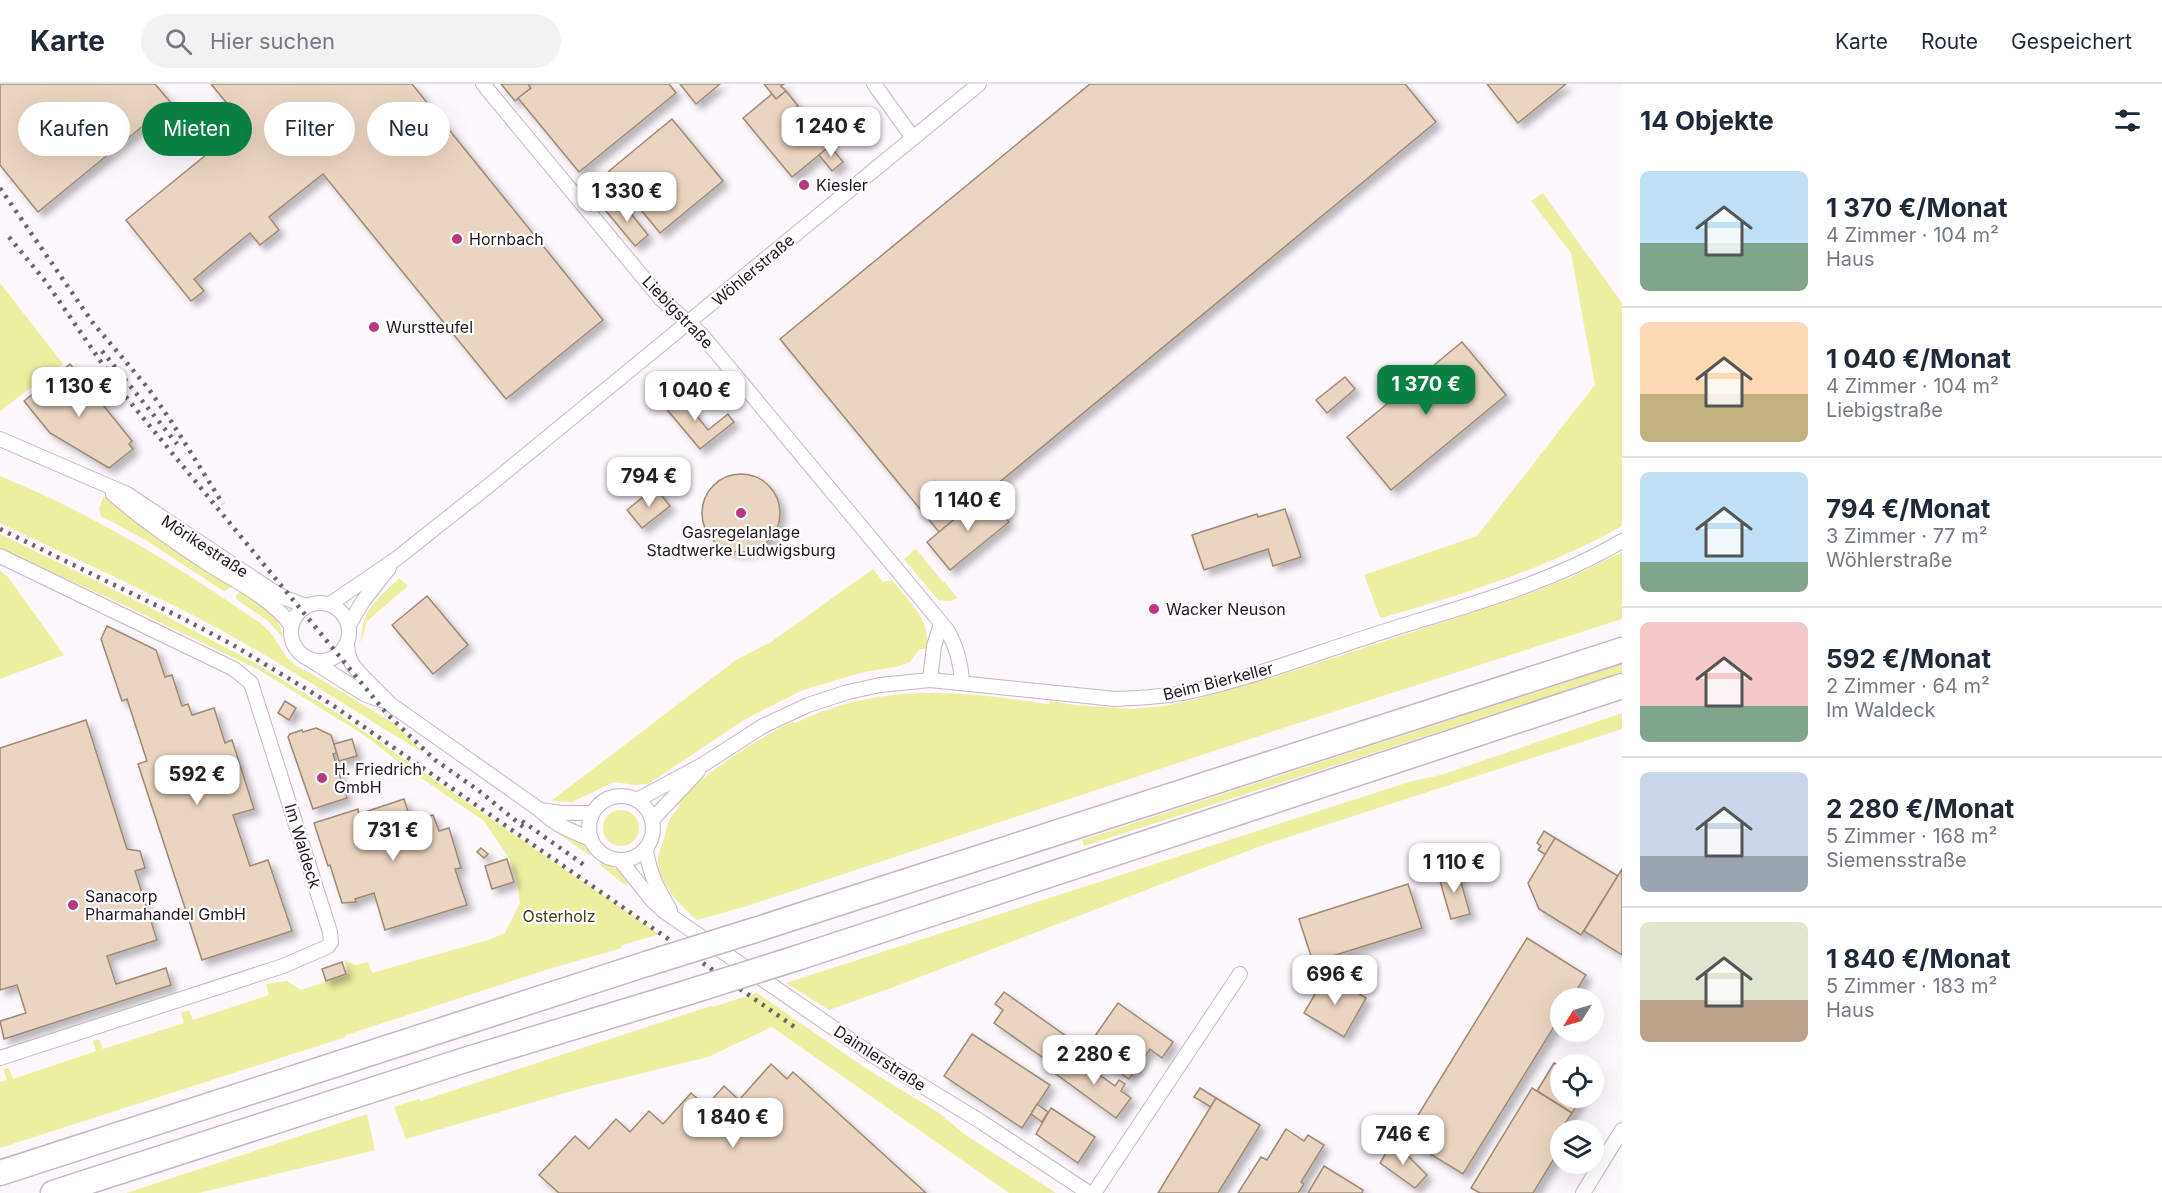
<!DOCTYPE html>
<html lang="de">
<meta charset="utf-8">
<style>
body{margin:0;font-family:Inter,sans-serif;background:#f2f2f3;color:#1f2937;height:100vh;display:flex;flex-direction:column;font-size:22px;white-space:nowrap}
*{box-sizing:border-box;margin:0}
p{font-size:20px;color:#747a83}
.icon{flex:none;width:33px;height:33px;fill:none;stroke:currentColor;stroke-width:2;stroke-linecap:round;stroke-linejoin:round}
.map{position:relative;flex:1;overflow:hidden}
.drawer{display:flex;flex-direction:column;background:#fff;width:540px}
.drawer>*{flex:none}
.top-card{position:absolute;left:18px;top:18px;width:570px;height:54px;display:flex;gap:12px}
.needle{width:39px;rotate:233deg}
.controls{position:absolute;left:1550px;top:904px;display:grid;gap:12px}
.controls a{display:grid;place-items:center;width:54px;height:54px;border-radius:50%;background:#fff;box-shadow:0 6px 24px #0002;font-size:30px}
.price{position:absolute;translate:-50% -51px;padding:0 14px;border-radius:12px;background:#fff;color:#222;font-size:20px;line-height:39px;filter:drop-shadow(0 2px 3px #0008)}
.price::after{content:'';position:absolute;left:50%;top:36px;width:18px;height:14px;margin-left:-9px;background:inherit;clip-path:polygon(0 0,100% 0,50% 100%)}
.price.active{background:#0b8043;color:#fff}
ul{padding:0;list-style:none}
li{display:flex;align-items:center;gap:18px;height:150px;padding:0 18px}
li+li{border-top:2px solid #e0e1e3}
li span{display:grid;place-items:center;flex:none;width:168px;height:120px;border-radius:9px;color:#555}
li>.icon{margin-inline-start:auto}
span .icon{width:72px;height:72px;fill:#fffc;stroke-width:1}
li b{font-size:26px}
h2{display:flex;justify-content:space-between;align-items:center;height:72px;padding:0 18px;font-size:26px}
.pill{padding:0 21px;border-radius:27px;background:#fff;box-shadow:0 6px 24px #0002;font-size:21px;line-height:54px}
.pill.active{background:#0b8043;color:#fff}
header{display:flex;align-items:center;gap:36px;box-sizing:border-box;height:84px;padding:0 30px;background:#fff;border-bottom:2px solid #e0e1e3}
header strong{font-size:28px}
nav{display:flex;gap:33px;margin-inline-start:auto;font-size:21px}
.search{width:420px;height:54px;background:#f2f2f3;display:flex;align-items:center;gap:15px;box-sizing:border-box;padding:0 21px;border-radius:33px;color:#747a83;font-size:22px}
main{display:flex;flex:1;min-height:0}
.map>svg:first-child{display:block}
.green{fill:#ecefa0}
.building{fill:#ead5c1;stroke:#9d8977;stroke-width:1.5;filter:url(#shadow)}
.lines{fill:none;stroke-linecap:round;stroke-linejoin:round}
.street-casing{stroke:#c8b4c7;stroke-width:16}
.highway-casing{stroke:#c8b4c7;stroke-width:27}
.street{stroke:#fff;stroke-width:14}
.highway{stroke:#fff;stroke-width:24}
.rail{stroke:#6b656b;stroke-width:4.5;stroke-dasharray:3 6;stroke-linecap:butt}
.highway-bridge-casing{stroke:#c8b4c7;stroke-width:27;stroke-linecap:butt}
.highway-bridge{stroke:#fff;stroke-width:24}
.poi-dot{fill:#ba3881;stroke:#fff;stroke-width:2}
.labels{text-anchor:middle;stroke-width:4.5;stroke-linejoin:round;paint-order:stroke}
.poi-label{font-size:16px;fill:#1f181f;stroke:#fff;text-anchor:start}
.street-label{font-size:16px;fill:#1f181f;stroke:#fff}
.park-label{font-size:16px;fill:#41421b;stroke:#fff}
</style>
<header>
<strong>Karte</strong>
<div class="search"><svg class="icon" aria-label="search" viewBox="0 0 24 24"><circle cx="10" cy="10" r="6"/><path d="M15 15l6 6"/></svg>Hier suchen</div>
<nav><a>Karte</a><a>Route</a><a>Gespeichert</a></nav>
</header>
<main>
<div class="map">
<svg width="1622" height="1109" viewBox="0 0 1622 1109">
<defs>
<filter id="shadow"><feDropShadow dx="5.5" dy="5.5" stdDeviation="3" flood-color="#0004"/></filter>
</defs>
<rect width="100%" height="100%" fill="#fdf8fc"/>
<g class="green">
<path d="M1543 109 1622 219V442C1548 484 1464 510 1382 534L1379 531 1364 491 1477 452 1595 301 1571 169 1531 117Z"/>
<path d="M0 199 63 280 0 327Z"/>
<path d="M0 392C93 430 178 482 260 539 281 554 281 578 307 587L393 639 425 670C352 626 281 578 206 538 139 503 69 472 0 439Z"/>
<path d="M104 412 233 501 225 507 222 506 147 457 101 432 99 424Z"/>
<path d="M0 450 141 519 255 579 340 631 659 850 620 862 622 864 549 885 346 951V953L0 1064V998L7 996 3 985 9 984 13 995 96 967 93 957 99 955 103 965 184 939 181 929 189 926 193 936 269 911 266 900 287 897 301 906 349 890 344 876 355 881 368 878 372 889 488 856 505 849 520 819 517 797 509 774 484 737 405 683 364 651 259 586 124 521 0 465Z"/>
<path d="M916 465 943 498 944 497 957 514 951 517 938 516 904 475Z"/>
<path d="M1622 468V535L1280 645 744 823 697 836C680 821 656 798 658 773 659 767 662 762 664 755 667 741 669 732 680 723L676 717C712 685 751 658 794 637L795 639C881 598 959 607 1049 620L1050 617 1075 621 1132 625 1164 622 1201 614 1290 588 1531 509 1576 491Z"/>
<path d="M873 485 883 498 892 496C909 518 931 535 927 565H920L910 578 896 583 864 588 803 606 744 636 648 700 635 701 614 698 572 718 551 717 736 576 771 558Z"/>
<path d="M0 487 8 493 64 571 0 595Z"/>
<path d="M399 494 408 502 367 537 361 559C362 525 376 517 399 494Z"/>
<path d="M241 506C261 518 279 529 283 554L268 537 237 516 236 512Z"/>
<path d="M1622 580V589L1084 762 1082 756Z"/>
<path d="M1622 629V645L1258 763 891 904 829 926 786 899 1412 697 1441 691Z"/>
<circle cx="621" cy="744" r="18"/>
<path d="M556 746 580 757 591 769 589 771 556 748Z"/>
<path d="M602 779 621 787 631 797 625 801 600 781Z"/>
<path d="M757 909 864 983 939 1029 964 1050 1056 1109H1009L772 943 708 973 586 1003 406 1055 394 1023 419 1015 421 1017 711 922 713 923Z"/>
<path d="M367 1030 375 1066 199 1109H126Z"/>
</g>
<g class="building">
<path d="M0 0H155L171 19 38 128 0 81Z"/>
<path d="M211 0H412L603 236 506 315 323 90 269 133 279 146 260 161 250 149 194 195 204 207 191 217 126 136 244 40Z"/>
<path d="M501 0H528L531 4 515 17Z"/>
<path d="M528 0H669L676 9 579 88 518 14 531 4Z"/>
<path d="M680 0H720L696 20Z"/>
<path d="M764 0H784L781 2 786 7 776 15Z"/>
<path d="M1090 0H1405L1436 38 939 448 780 255Z"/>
<path d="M1487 0H1566L1518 39Z"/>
<path d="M786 7 798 22 787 31 809 58 820 49 830 62 792 93 743 34 772 10 776 15Z"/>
<path d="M672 35 723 97 660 149 609 87Z"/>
<path d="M830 62 843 78 832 87 819 71Z"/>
<path d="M620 116 648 151 635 162 606 127Z"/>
<path d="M1462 258 1506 311 1391 406 1347 353Z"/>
<path d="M70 280 132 357 129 360 133 365 109 384 50 349 24 317Z"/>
<path d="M1345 293 1355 305 1327 329 1316 316Z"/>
<path d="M679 310 708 346 728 330 734 338 700 365 664 322Z"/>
<circle cx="741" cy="429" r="39"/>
<path d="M655 403 670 422 642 444 627 426Z"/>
<path d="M986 409 1009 438 950 486 927 458Z"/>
<path d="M1285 425 1301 473 1273 482 1268 465 1204 486 1192 451 1257 430 1258 433Z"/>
<path d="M427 512 468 561 433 590 392 541Z"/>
<path d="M107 542 156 566 165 593 172 591 182 622 188 620 192 631 214 624 225 659 232 656 254 725 233 731 250 782 268 776 292 847 202 876 138 680 147 677 127 615 122 617 101 555Z"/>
<path d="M285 617 296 624 289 636 278 629Z"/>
<path d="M86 636 127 765 140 767 145 784 135 787 157 856 107 872 116 900 166 884 171 901 4 955 0 937 26 929 17 901 0 906V664Z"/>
<path d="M316 644 331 651 337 669 333 670 347 714 313 725 288 653 290 650 302 646 303 648Z"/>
<path d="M352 655 357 672 339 677 334 660Z"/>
<path d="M404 715 411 737 433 731 439 747 449 744 461 784 455 785 467 821 385 846 374 809 355 815 356 818 342 819 330 781 328 782 314 739 358 725 359 730Z"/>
<path d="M1544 747 1555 754 1546 771 1538 766 1541 762 1537 759Z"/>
<path d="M1555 754 1618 792 1581 851 1539 825 1528 799Z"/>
<path d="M481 764 488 770 484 774 477 768Z"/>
<path d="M507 775 514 798 492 805 485 782Z"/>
<path d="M1457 784 1470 830 1451 835 1438 790Z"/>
<path d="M1622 785V871L1584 847Z"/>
<path d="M1408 800 1422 844 1313 878 1299 835Z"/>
<path d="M1527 854 1586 891 1571 915H1560V933L1463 1090 1404 1054Z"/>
<path d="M342 878 346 890 326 897 322 885Z"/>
<path d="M1326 891 1366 914 1344 953 1304 929Z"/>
<path d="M1004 908 1073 957 1065 968 1069 971 1059 985 994 939 1003 926 995 920Z"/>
<path d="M1118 919 1173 958 1162 974 1150 965 1129 995 1099 974 1103 968 1090 959Z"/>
<path d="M972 950 1050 1001 1022 1044 944 992Z"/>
<path d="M1069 971 1083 981 1088 975 1093 979 1090 984 1115 1002 1119 996 1125 1000 1121 1007 1131 1014 1116 1034 1056 990Z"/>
<path d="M1554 979 1560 982V1014H1581L1572 1029 1537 1007Z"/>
<path d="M771 980 787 995 793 988 926 1109H559L539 1091 575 1052 589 1065 616 1035 630 1048 649 1027 663 1040 691 1009 706 1022 724 1002 739 1016Z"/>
<path d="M1200 1004 1216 1014 1211 1023 1194 1013Z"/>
<path d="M1532 1004 1572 1029 1560 1047V1065L1533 1109H1480L1471 1104Z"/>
<path d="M1216 1014 1260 1041 1218 1109H1158Z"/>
<path d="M1037 1020 1048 1028 1042 1038 1031 1030Z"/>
<path d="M1051 1024 1095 1053 1078 1079 1036 1050Z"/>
<path d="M1286 1045 1304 1057 1308 1051 1324 1061 1301 1098 1304 1100 1298 1109H1238L1261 1073 1267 1076Z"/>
<path d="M1393 1057 1427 1091 1415 1104 1380 1079Z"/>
<path d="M1324 1082 1363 1106 1362 1109H1308Z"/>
</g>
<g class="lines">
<defs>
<g id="street">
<path d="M483 0 661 215 701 250 947 546C957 563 961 579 962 598"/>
<path d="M874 0 913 54"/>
<path d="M0 355 127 410 271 506 285 514 306 522"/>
<path d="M113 410C143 436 176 459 210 481 237 498 271 514 291 541"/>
<path d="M0 472 234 585 251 599 330 848 331 858 327 863 283 882 0 974"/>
<circle cx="320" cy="548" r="29"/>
<path d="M330 520 396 475 492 399 979 0"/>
<path d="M349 541 363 517 389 484"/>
<path d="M347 560 348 570 352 580 363 593 390 620 540 726C555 741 572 747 590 755"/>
<path d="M312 577 366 611 384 617"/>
<path d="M930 596 934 562 941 540"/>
<circle cx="621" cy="744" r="32"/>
<path d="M637 716 704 680 763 642 808 621 848 608 880 601 930 596 1115 615C1139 614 1164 613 1188 608 1253 594 1316 569 1379 549 1461 523 1548 501 1622 457"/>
<path d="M540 726 561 729H592"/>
<path d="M652 736 698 687"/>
<path d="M646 765C649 789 658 806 670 826"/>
<path d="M620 776 652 816 665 828 877 974 983 1039 1089 1109"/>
<path d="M1094 1109 1240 890"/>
<path d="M1583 1109 1622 1046"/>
</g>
<g id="highway">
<path d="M755 846 1622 566"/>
<path d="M800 873 1622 602"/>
<path d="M0 1089 646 880"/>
<path d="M53 1109 468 975 689 908"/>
</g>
</defs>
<use href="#street" class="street-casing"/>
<use href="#highway" class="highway-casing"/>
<use href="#street" class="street"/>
<use href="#highway" class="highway"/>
<g class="rail">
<path d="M0 104 93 239 148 304 171 337 223 420"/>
<path d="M9 153 46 198 121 307 387 630 435 676 478 706 526 745"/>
<path d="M102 267 177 360"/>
<path d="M0 445 184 535 233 561 331 620 799 946"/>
<path d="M522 737 587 783"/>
</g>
<defs>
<g id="highway-bridge">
<path d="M646 880 755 846"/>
<path d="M689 908 800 873"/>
</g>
</defs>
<use href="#highway-bridge" class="highway-bridge-casing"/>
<use href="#highway-bridge" class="highway-bridge"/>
</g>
<g class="poi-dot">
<circle cx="804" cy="101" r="6"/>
<circle cx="457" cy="155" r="6"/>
<circle cx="374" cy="243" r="6"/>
<circle cx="741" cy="429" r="6"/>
<circle cx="1154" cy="525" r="6"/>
<circle cx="322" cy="694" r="6"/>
<circle cx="73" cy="821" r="6"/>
</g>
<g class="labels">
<g class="poi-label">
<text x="816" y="107">Kiesler</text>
<text x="469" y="161">Hornbach</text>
<text x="386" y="249">Wurstteufel</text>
<text x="741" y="454" text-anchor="middle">Gasregelanlage<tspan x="741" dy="18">Stadtwerke Ludwigsburg</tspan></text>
<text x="1166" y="531">Wacker Neuson</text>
<text x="334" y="691">H. Friedrich<tspan x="334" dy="18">GmbH</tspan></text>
<text x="85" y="818">Sanacorp<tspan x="85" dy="18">Pharmahandel GmbH</tspan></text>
</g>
<g class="street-label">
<text transform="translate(753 186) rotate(-40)" y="6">Wöhlerstraße</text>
<text transform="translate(678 228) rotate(46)" y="6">Liebigstraße</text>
<text transform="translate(205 462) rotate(33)" y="6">Mörikestraße</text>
<text transform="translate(1218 597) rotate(-14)" y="6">Beim Bierkeller</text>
<text transform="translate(303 762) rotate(73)" y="6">Im Waldeck</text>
<text transform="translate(880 974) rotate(33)" y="6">Daimlerstraße</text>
</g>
<g class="park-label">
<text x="559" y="838">Osterholz</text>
</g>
</g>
</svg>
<div class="controls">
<a><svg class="needle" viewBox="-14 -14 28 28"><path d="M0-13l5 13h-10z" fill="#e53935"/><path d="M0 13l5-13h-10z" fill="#747a83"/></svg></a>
<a><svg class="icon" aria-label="locate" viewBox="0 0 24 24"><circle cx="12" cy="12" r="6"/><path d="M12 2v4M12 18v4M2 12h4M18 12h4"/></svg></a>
<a><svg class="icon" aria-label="layers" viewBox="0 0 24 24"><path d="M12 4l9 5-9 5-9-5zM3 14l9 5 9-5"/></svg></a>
</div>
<b class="price" style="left:831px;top:74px">1 240 €</b>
<b class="price" style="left:627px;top:139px">1 330 €</b>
<b class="price active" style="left:1426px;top:332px">1 370 €</b>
<b class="price" style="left:79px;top:334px">1 130 €</b>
<b class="price" style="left:695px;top:338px">1 040 €</b>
<b class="price" style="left:649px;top:424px">794 €</b>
<b class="price" style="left:968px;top:448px">1 140 €</b>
<b class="price" style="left:197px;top:722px">592 €</b>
<b class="price" style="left:393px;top:778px">731 €</b>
<b class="price" style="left:1454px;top:810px">1 110 €</b>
<b class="price" style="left:1335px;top:922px">696 €</b>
<b class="price" style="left:1094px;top:1002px">2 280 €</b>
<b class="price" style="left:733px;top:1065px">1 840 €</b>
<b class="price" style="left:1403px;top:1082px">746 €</b>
<div class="top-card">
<a class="pill">Kaufen</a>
<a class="pill active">Mieten</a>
<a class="pill">Filter</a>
<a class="pill">Neu</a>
</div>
</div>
<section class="drawer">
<h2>14 Objekte<svg class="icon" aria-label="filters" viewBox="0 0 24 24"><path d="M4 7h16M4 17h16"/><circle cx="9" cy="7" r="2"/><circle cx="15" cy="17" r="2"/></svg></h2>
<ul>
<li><span style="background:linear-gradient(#bfe0f5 60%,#7fa58c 0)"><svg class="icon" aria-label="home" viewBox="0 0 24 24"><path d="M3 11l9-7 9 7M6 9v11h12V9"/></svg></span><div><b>1 370 €/Monat</b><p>4 Zimmer · 104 m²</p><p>Haus</p></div></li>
<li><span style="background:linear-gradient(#ffd9b3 60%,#c2b280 0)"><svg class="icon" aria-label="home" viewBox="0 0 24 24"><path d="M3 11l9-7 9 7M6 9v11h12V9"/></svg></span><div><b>1 040 €/Monat</b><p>4 Zimmer · 104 m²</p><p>Liebigstraße</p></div></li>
<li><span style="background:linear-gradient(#bfe0f5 75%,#7fa58c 0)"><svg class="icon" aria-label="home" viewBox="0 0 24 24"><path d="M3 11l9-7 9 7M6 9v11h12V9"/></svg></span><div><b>794 €/Monat</b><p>3 Zimmer · 77 m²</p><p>Wöhlerstraße</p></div></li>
<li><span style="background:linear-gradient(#f6c9c9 70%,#7fa58c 0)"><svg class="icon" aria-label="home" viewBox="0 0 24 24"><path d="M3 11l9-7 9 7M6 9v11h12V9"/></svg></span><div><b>592 €/Monat</b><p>2 Zimmer · 64 m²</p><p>Im Waldeck</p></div></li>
<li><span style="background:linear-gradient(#c9d6e8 70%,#9aa5b1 0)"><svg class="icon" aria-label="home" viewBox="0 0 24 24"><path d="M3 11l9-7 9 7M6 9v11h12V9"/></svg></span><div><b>2 280 €/Monat</b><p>5 Zimmer · 168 m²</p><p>Siemensstraße</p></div></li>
<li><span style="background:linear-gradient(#dfe7d0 65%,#b9a48a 0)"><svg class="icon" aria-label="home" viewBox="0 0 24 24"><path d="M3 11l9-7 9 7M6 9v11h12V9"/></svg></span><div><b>1 840 €/Monat</b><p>5 Zimmer · 183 m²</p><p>Haus</p></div></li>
</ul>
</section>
</main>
